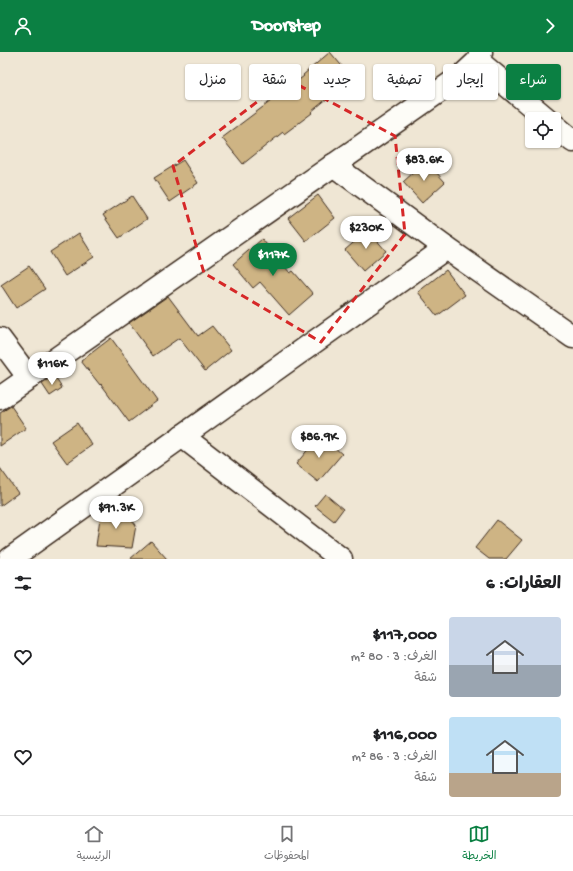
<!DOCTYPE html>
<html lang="ar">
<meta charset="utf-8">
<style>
body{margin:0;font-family:"Gochi Hand","Playpen Sans Arabic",sans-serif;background:#f2f2f2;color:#202124;direction:rtl;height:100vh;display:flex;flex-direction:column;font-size:15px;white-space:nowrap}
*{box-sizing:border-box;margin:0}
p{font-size:13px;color:#757577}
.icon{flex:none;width:22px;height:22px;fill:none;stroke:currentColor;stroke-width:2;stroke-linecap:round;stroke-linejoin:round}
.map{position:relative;height:507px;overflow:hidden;direction:ltr}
.details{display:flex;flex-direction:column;background:#fff;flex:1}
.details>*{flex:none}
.top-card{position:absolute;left:12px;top:12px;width:549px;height:36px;direction:rtl;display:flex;gap:8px}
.tools{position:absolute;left:525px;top:60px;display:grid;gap:8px}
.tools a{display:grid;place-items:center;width:36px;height:36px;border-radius:4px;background:#fff;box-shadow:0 1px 3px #0004;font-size:20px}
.price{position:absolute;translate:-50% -34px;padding:0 9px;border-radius:14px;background:#fff;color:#222;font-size:13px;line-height:26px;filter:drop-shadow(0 1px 2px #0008)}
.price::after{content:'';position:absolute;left:50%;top:24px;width:12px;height:9px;margin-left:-6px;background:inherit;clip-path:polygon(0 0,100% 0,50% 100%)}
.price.selected{background:#0b8043;color:#fff}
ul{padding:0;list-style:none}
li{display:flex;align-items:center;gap:12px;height:100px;padding:0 12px}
li span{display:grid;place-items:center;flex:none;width:112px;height:80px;border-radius:4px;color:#555}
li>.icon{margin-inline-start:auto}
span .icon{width:48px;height:48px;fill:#fffc;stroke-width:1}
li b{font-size:17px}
h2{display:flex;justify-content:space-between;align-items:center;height:48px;padding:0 12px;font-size:17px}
.pill{padding:0 14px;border-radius:4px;background:#fff;box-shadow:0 1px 3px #0004;font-size:14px;line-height:36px}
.pill.selected{background:#0b8043;color:#fff}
header{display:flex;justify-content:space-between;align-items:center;height:52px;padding:0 12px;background:#0b8043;color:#fff;font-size:18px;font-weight:800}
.menu{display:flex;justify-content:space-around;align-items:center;height:56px;border-top:1px solid #e0e0e0;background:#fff;font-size:11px;color:#757577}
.menu a{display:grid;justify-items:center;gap:2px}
.menu .selected{color:#0b8043}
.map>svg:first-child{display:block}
.building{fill:#ceb484;stroke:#3b2a1e}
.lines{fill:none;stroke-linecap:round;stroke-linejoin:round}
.minor-casing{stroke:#3b2a1e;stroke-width:25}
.minor{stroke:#fdfcf7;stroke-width:22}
.marked{fill:none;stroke:#d62828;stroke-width:3;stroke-dasharray:8 5;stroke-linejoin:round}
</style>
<header><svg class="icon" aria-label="forward" viewBox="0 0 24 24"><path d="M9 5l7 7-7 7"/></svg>Doorstep<svg class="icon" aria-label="person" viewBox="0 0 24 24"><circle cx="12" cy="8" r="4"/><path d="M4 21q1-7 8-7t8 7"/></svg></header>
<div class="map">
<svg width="573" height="507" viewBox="0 0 573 507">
<rect width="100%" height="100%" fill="#efe6d4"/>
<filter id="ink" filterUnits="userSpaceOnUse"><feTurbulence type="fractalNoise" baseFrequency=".025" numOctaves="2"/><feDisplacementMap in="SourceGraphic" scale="8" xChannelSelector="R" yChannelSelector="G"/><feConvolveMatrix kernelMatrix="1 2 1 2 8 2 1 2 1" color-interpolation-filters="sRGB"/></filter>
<g filter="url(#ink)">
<g class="building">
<path d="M330 0 352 26 311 60 312 61 284 82 283 80 243 112 222 86 304 24 303 23Z"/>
<path d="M183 108 198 131 170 150 154 126Z"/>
<path d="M426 109 445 130 422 151 403 130Z"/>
<path d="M318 143 335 166 306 189 288 166Z"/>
<path d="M132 144 147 167 119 186 103 163Z"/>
<path d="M368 178 386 199 363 219 345 198Z"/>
<path d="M79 181 94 205 65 224 50 200Z"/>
<path d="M262 187 290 221 293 219 313 242 289 263 260 230 253 236 233 212Z"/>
<path d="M29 214 45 237 16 256 1 233Z"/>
<path d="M446 218 465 243 437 264 418 240Z"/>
<path d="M168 244 198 284 212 274 231 298 205 319 179 286 153 304 129 271Z"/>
<path d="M111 286 157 349 129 370 101 332 100 333 81 309Z"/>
<path d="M54 324 62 336 50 344 42 332Z"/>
<path d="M11 354 26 376 0 394V361Z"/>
<path d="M77 371 92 393 67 411 51 389Z"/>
<path d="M320 383 342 402 318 430 296 412Z"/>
<path d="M0 416 18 441 0 454Z"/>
<path d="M325 442 343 457 334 469 315 454Z"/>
<path d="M112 458 125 459 136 473 132 496 96 494 100 466Z"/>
<path d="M497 468 522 488 506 507H489L475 496Z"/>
<path d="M151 489 167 507H130Z"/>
</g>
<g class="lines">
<defs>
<g id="minor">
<path d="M478 9 547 67"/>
<path d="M554 73 573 89"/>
<path d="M333 113 446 196 573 285"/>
<path d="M0 287 29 326"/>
<path d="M0 346 464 22 478 9 481 0"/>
<path d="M182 384 341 507"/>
<path d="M10 507 446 196"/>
</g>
</defs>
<use href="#minor" class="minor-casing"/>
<use href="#minor" class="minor"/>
</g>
</g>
<path class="marked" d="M287 27 395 84 405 182 321 290 204 221 173 114Z"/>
</svg>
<div class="tools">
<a><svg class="icon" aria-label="locate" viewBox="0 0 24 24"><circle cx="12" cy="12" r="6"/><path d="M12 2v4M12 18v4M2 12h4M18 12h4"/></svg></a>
</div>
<b class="price" style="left:424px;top:130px">$83.6K</b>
<b class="price" style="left:366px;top:198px">$230K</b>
<b class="price selected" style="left:273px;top:225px">$117K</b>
<b class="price" style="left:52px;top:334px">$116K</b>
<b class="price" style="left:319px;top:407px">$86.9K</b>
<b class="price" style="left:116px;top:478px">$91.3K</b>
<div class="top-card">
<a class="pill selected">شراء</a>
<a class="pill">إيجار</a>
<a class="pill">تصفية</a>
<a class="pill">جديد</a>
<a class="pill">شقة</a>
<a class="pill">منزل</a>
</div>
</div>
<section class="details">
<h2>العقارات: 6<svg class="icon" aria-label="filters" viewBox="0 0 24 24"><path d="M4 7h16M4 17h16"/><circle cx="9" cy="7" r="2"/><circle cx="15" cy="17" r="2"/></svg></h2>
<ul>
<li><span style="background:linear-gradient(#c9d6e8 60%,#9aa5b1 0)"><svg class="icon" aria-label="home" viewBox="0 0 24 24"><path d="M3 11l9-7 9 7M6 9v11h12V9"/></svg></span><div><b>$117,000</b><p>الغرف: 3 · 80 m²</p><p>شقة</p></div><svg class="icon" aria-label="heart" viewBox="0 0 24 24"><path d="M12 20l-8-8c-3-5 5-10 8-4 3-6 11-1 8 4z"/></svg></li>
<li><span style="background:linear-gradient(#bfe0f5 70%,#b9a48a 0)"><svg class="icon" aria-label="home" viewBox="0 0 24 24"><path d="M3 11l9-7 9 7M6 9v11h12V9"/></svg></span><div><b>$116,000</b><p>الغرف: 3 · 86 m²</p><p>شقة</p></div><svg class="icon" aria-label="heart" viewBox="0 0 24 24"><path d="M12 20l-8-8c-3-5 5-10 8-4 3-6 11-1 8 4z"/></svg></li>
</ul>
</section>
<nav class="menu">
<a class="selected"><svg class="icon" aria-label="map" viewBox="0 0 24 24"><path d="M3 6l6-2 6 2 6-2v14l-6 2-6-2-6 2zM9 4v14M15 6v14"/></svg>الخريطة</a>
<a><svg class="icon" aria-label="saved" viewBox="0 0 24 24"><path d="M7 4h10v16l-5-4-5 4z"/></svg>المحفوظات</a>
<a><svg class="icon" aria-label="home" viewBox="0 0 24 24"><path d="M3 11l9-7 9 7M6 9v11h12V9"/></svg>الرئيسية</a>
</nav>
